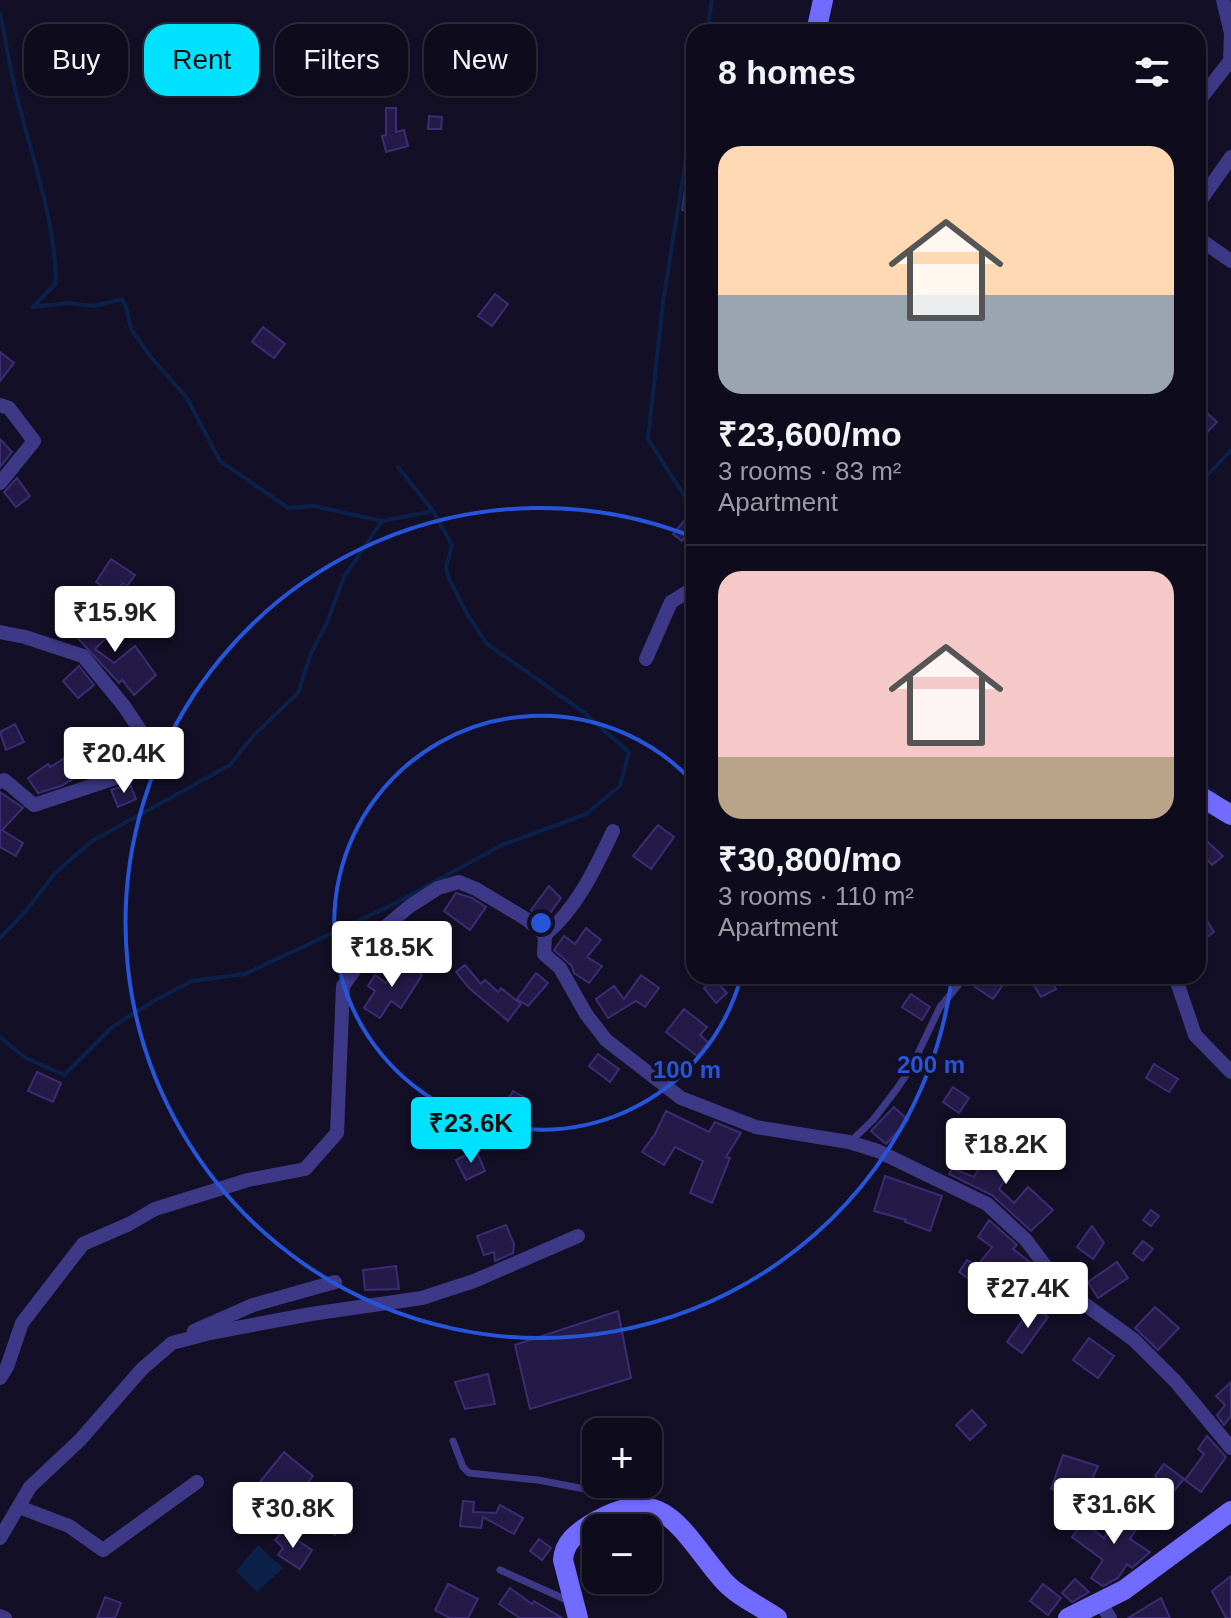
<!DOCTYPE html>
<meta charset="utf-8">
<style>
body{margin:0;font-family:Arial,sans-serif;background:#171425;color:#f1f3f6;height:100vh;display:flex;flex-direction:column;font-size:30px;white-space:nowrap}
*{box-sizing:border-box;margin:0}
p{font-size:26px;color:#9b9ba3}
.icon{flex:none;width:44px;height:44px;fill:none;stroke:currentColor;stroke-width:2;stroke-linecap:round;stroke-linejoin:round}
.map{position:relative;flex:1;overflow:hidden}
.side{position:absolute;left:686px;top:24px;width:520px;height:960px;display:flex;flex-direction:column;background:#0e0b1c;border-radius:24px;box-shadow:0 2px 6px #0004,0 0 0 2px #2e2b3b}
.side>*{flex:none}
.banner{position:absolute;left:24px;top:24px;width:542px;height:72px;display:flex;gap:16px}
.fabs{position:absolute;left:582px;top:1418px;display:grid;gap:16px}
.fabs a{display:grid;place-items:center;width:80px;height:80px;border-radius:16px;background:#0e0b1c;box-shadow:0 2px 6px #0004,0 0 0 2px #2e2b3b;font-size:40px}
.price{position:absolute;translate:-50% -68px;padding:0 18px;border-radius:8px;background:#fff;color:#222;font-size:26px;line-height:52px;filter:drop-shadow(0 2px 4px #0008)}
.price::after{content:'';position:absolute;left:50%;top:48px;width:24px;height:18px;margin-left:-12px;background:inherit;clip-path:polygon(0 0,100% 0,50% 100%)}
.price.active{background:#00e2ff;color:#111}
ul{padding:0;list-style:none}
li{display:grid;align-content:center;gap:16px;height:424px;padding:0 32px}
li+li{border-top:2px solid #2e2b3b}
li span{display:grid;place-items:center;height:248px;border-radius:24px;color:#555}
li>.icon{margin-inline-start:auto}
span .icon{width:144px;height:144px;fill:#fffc;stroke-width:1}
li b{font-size:34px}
h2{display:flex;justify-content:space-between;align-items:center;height:96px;padding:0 32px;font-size:34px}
.tag{padding:0 28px;border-radius:24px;background:#0e0b1c;box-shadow:0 2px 6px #0004,0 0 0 2px #2e2b3b;font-size:28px;line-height:72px}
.tag.active{background:#00e2ff;color:#111}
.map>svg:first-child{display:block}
.water{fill:#0b2149}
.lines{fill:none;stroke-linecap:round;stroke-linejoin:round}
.stream{stroke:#0b2149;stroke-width:4}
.building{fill:#241a47;stroke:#3b2c74;stroke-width:2}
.lane{stroke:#3d3986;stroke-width:7}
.street{stroke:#3d3986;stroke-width:14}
.secondary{stroke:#716bff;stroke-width:20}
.ring{fill:none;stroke:#2655da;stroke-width:4}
.centre{fill:#2655da;stroke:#130f26;stroke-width:4}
.ring-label{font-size:24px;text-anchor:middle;font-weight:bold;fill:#2655da;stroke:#130f26;stroke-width:7;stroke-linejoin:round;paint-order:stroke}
</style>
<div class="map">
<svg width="1231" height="1618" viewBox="0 0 1231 1618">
<rect width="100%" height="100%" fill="#130f26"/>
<path class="water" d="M258 1545 283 1568 257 1592 236 1571Z"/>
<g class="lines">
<g class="stream">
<path d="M0 13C5 35 8 58 13 80 28 148 55 213 56 283L33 307 68 303 94 306 122 299 127 310 131 329 150 356 187 398 220 461 288 508 314 506 382 521"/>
<path d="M707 32 712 0"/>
<path d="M694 108 663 302 648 439 694 511"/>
<path d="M1198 485 1231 450"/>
<path d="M1198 781 1215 794"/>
<path d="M0 938 25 912 55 873 92 841 230 765 253 736 298 693 311 653 326 625 344 577 382 521 433 511"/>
<path d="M0 1037 24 1057 64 1075 111 1028 152 1002 192 981 245 974 392 905 502 845 586 814 620 786 629 752 582 711 486 643 466 612 449 579 446 567 452 545 433 511 398 467"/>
</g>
</g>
<g class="building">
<path d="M323 67 326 79 314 81 312 70Z"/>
<path d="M386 108H396V132L404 130 408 146 386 152 382 136 386 135Z"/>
<path d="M429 116 442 117 441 129H428Z"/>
<path d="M687 174H694V211L682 210Z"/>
<path d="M495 294 508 304 492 326 478 316Z"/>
<path d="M263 327 285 344 274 358 252 342Z"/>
<path d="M0 352 14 363 0 381Z"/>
<path d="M1198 405 1217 422 1198 442Z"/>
<path d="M0 439 12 452 0 467Z"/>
<path d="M17 478 30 496 16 507 4 492Z"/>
<path d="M684 521 692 527 682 541 673 534Z"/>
<path d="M111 559 135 575 127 586 123 583 115 595 96 582Z"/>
<path d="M101 605 108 614 98 622 110 634 95 649 114 663 135 646 156 675 134 695 122 680 119 683 72 632Z"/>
<path d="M79 666 94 685 78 698 63 681Z"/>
<path d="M15 724 24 742 6 750 0 732Z"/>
<path d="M130 734 142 751 125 760 123 756 90 776 86 771 61 786 38 793 28 778 48 764 50 767 70 755 73 761 102 743 105 748Z"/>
<path d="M130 784 136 799 118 807 111 790Z"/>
<path d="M0 792 23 808 2 830 23 843 16 856 0 847Z"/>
<path d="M658 825 674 837 651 869 633 856Z"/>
<path d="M1198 833 1223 856 1212 865 1198 849Z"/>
<path d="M549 886 561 898 545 920 531 910Z"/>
<path d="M456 893 472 898 486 907 470 930 444 911Z"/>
<path d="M1198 906 1214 932 1198 943Z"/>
<path d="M586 928 601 940 587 957 602 966 589 983 574 973 572 966 554 950 564 936 575 944Z"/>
<path d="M400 961 422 975 401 1008 391 1001 380 1018 364 1008 375 991 368 986 375 975 386 983Z"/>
<path d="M465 965 481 984 485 980 498 992 501 988 521 1004 508 1021 469 988 456 972Z"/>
<path d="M536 973 548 983 528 1006 517 999Z"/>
<path d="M641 975 659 988 645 1007 636 1001 608 1018 596 999 614 986 624 999Z"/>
<path d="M982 976H997L1005 982 993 999 975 987Z"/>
<path d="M1028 976H1050L1056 989 1041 997Z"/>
<path d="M714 979 727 993 716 1003 704 988Z"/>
<path d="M911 994 930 1007 922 1020 902 1007Z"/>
<path d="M684 1009 707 1027 700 1035 709 1043 697 1056 666 1032Z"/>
<path d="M598 1054 619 1069 610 1082 589 1066Z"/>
<path d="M1154 1064 1178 1079 1169 1092 1146 1078Z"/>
<path d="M37 1072 61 1083 53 1102 28 1091Z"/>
<path d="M953 1087 969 1098 959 1113 943 1102Z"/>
<path d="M513 1091 527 1099 517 1115 503 1108Z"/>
<path d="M894 1107 908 1120 886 1144 871 1131Z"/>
<path d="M666 1111 709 1132 715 1122 741 1133 726 1157 730 1158 712 1203 690 1193 703 1161 675 1147 664 1165 642 1152 655 1134Z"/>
<path d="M995 1140 1020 1154 999 1189 1014 1203 1028 1187 1053 1210 1031 1231 992 1195 949 1174 952 1168 974 1177Z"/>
<path d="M476 1150 485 1171 466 1180 456 1160Z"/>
<path d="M885 1176 942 1196 930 1231 905 1222 906 1220 874 1211Z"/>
<path d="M1151 1210 1159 1216 1151 1226 1143 1220Z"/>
<path d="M989 1220 1017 1245 1013 1249 1031 1263 1016 1284 991 1265 978 1285 959 1272 967 1260 977 1266 992 1247 978 1237Z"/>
<path d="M506 1225 514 1244 513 1253 495 1261 494 1252 484 1255 477 1236Z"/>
<path d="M1092 1226 1104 1243 1093 1259 1077 1247Z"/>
<path d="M1143 1241 1153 1249 1143 1261 1133 1253Z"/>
<path d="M1117 1262 1128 1278 1098 1298 1088 1282Z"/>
<path d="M396 1266 399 1289 365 1290 363 1270Z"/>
<path d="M1033 1306 1048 1317 1022 1353 1007 1342Z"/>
<path d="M1155 1307 1179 1328 1158 1350 1135 1328Z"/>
<path d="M618 1311 631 1378 530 1409 515 1345Z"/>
<path d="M1089 1338 1114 1356 1098 1378 1073 1360Z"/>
<path d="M488 1374 495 1404 465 1409 455 1382Z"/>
<path d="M1231 1382V1416L1224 1425 1217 1415 1225 1405 1216 1396Z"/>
<path d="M972 1410 986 1425 970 1440 956 1425Z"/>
<path d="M1207 1436 1226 1457 1201 1492 1185 1480 1204 1454 1198 1449Z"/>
<path d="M284 1452 313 1476 289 1507 259 1483Z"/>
<path d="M1063 1455 1098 1466 1084 1497 1051 1489Z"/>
<path d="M1164 1464 1184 1479 1174 1491 1155 1476Z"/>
<path d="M463 1501 474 1502 473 1512 496 1513 500 1505 523 1518 514 1534 483 1517 481 1528 460 1526Z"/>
<path d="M335 1504 348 1511 335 1535 311 1522 318 1510 328 1515Z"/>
<path d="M1125 1505 1144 1517 1130 1539 1150 1552 1132 1568 1127 1564 1118 1578 1103 1586 1091 1578 1103 1560 1072 1537 1083 1522 1104 1538Z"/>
<path d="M283 1531 312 1550 300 1569 278 1555 283 1548 275 1540Z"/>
<path d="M539 1539 551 1548 542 1560 530 1551Z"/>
<path d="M1231 1576V1618H1226L1212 1591Z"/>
<path d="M1075 1579 1089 1592 1072 1602 1062 1593Z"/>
<path d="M448 1584 478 1599 468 1618H450L435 1610Z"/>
<path d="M1043 1584 1061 1598 1048 1615 1030 1601Z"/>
<path d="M510 1588 532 1604 534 1601 562 1618H520L499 1604Z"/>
<path d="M105 1597 121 1603 115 1618H97Z"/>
<path d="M1161 1598 1170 1618H1128Z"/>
</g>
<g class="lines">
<g class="lane">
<path d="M851 1141 873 1120 896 1090 911 1068 940 1007 966 976"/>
<path d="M453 1441 463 1467 469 1473 538 1480 626 1497 638 1501"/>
<path d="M500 1570 569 1601"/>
</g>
<g class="street">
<path d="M1198 102 1230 61 1231 33 1223 0"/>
<path d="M1198 204 1231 157"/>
<path d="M1198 238 1231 261"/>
<path d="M0 405 9 408 34 441 0 483"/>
<path d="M0 632 25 637 83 656 124 706 156 754 154 765 34 805 4 780 0 782"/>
<path d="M646 659 671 602 694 588"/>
<path d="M613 831C595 869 577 908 545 935L544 954 560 968 586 1014 606 1040 681 1098 756 1127 849 1142 878 1151 987 1204 1026 1240 1061 1287 1134 1340 1176 1382 1231 1448"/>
<path d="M1175 976 1195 1035 1231 1072"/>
<path d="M194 1331 253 1305 335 1282"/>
<path d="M0 1378 7 1367 22 1323 83 1244 129 1224 155 1209 248 1180 305 1169 337 1133 343 986 385 927 410 906 438 888 459 882 476 889 526 919 545 935"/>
<path d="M19 1507 69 1526 103 1550 197 1482"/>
<path d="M0 1538 30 1487 80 1440 142 1369 172 1343 210 1333 311 1314 422 1298 474 1281 578 1236"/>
<path d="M1100 1602 1110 1618"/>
<path d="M0 1616 5 1618"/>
</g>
<g class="secondary">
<path d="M816 32 823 0"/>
<path d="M1198 795 1231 815"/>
<path d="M578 1618 563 1560C564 1542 577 1533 591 1524 664 1480 680 1530 722 1579 735 1595 760 1606 777 1618"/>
<path d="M1068 1618 1124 1590 1231 1511"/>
</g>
</g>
<g class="ring">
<path d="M741 977A207 207 0 1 1 694 783"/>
<path d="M952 977A415 415 0 1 1 693 537"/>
</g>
<circle cx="541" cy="923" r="12" class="centre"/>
<g class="ring-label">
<text x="931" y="1073">200 m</text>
<text x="687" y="1078">100 m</text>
</g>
</svg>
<div class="fabs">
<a>+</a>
<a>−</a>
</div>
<b class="price" style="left:115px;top:654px">₹15.9K</b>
<b class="price" style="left:124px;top:795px">₹20.4K</b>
<b class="price" style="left:392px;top:989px">₹18.5K</b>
<b class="price active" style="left:471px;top:1165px">₹23.6K</b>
<b class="price" style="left:1006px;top:1186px">₹18.2K</b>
<b class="price" style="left:1028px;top:1330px">₹27.4K</b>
<b class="price" style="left:1114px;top:1546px">₹31.6K</b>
<b class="price" style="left:293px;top:1550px">₹30.8K</b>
<div class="banner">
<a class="tag">Buy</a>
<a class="tag active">Rent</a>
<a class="tag">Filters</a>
<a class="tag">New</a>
</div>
<section class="side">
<h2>8 homes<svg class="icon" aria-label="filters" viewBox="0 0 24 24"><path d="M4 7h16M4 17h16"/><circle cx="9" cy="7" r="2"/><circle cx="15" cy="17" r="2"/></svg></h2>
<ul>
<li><span style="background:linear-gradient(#ffd9b3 60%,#9aa5b1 0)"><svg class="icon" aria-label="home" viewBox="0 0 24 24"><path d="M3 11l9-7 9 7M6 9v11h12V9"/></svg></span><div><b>₹23,600/mo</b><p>3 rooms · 83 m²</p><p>Apartment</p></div></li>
<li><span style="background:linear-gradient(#f6c9c9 75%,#b9a48a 0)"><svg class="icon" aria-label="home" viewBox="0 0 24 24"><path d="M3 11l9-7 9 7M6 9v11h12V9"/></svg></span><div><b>₹30,800/mo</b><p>3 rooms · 110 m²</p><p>Apartment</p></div></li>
</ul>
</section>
</div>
